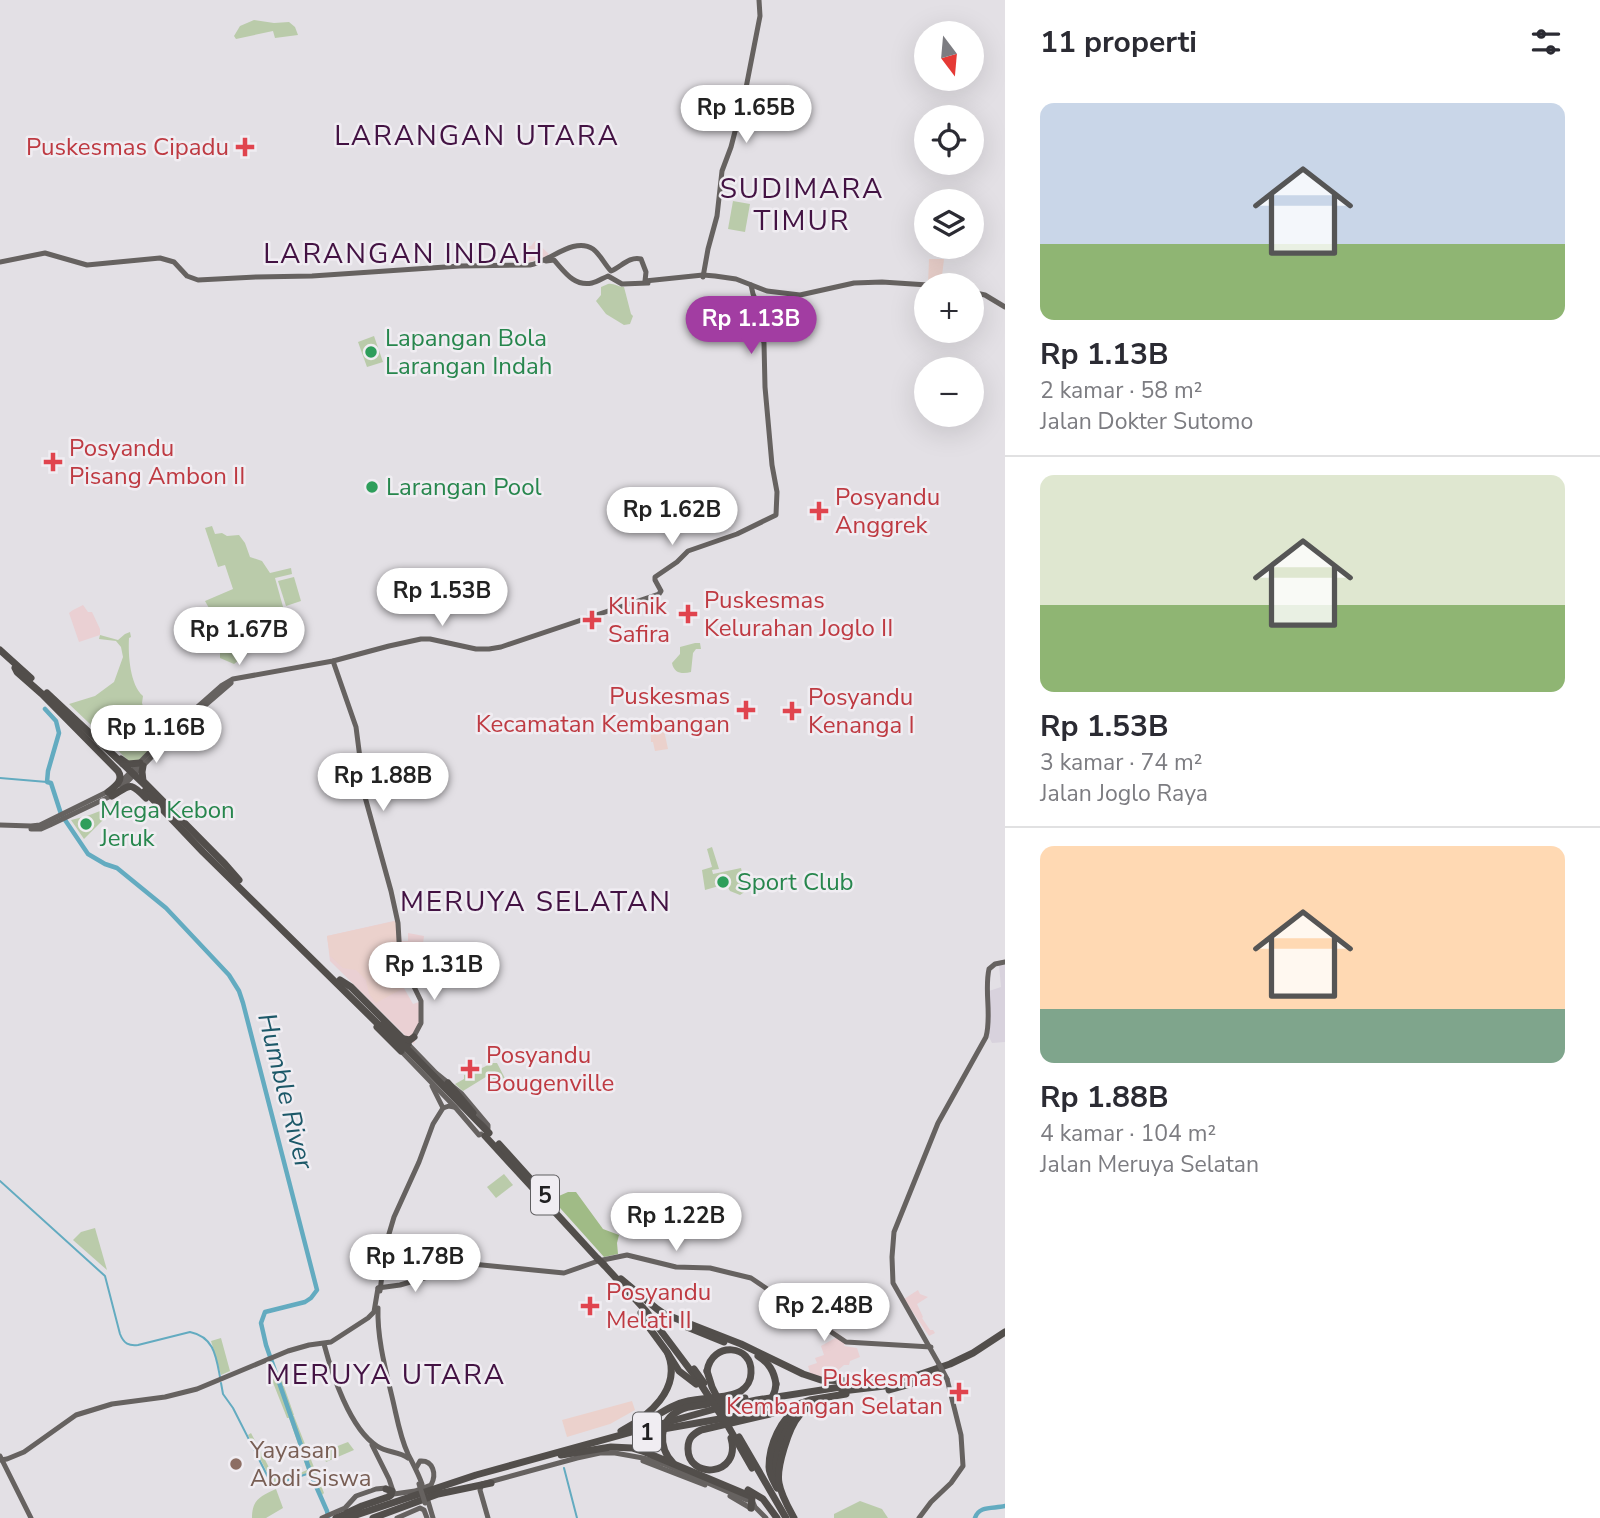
<!DOCTYPE html>
<html lang="id">
<meta charset="utf-8">
<style>
body{margin:0;font-family:"Nunito Sans",sans-serif;background:#f7f7f7;color:#2b2b33;height:100vh;display:flex;flex-direction:column;font-size:26px;white-space:nowrap}
*{box-sizing:border-box;margin:0}
p{font-size:23px;color:#7c7c81}
.icon{flex:none;width:38px;height:38px;fill:none;stroke:currentColor;stroke-width:2;stroke-linecap:round;stroke-linejoin:round}
.map{position:relative;flex:1;overflow:hidden}
.sheet{display:flex;flex-direction:column;background:#fff;width:595px}
.sheet>*{flex:none}
.needle{width:46px;rotate:164deg}
.controls{position:absolute;left:914px;top:21px;display:grid;gap:14px}
.controls a{display:grid;place-items:center;width:70px;height:70px;border-radius:50%;background:#fff;box-shadow:0 7px 28px #0002;font-size:35px}
.price{position:absolute;translate:-50% -60px;padding:0 16px;border-radius:24px;background:#fff;color:#222;font-size:23px;line-height:46px;filter:drop-shadow(0 2px 4px #0008)}
.price::after{content:'';position:absolute;left:50%;top:42px;width:21px;height:16px;margin-left:-10px;background:inherit;clip-path:polygon(0 0,100% 0,50% 100%)}
.price.active{background:#a23da2;color:#fff}
ul{padding:0;list-style:none}
li{display:grid;align-content:center;gap:14px;height:371px;padding:0 35px}
li+li{border-top:2px solid #e1e1e2}
li span{display:grid;place-items:center;height:217px;border-radius:14px;color:#555}
li>.icon{margin-inline-start:auto}
span .icon{width:126px;height:126px;fill:#fffc;stroke-width:1}
li b{font-size:30px}
h2{display:flex;justify-content:space-between;align-items:center;height:84px;padding:0 35px;font-size:30px}
main{display:flex;flex:1;min-height:0}
.map>svg:first-child{display:block}
.commercial{fill:#ead0d3}
.built{fill:#d8d2dd}
.education{fill:#ebd1cc}
.green{fill:#bacbaa}
.forest{fill:#a0bb86}
.lines{fill:none;stroke-linecap:round;stroke-linejoin:round}
.stream{stroke:#63abc0;stroke-width:2}
.river{stroke:#63abc0;stroke-width:4.5}
.major{stroke:#666260;stroke-width:5}
.highway{stroke:#524e4b;stroke-width:7}
.major-bridge{stroke:#666260;stroke-width:5}
.highway-bridge{stroke:#524e4b;stroke-width:7}
.health-dot{fill:#e0444e;stroke:#f0edf2;stroke-width:2.5}
.leisure-dot{fill:#2e9e5b;stroke:#f0edf2;stroke-width:2.5}
.education-dot{fill:#8d6e63;stroke:#f0edf2;stroke-width:2.5}
.labels{text-anchor:middle;stroke-width:5;stroke-linejoin:round;paint-order:stroke}
.shield{fill:#f0edf2;stroke:#5f5e60;stroke-width:2}
.shield-label{font-size:23px;font-weight:bold;fill:#212022}
.health-label{font-size:24px;fill:#be3a42;stroke:#f0edf2;text-anchor:start}
.leisure-label{font-size:24px;fill:#27864d;stroke:#f0edf2;text-anchor:start}
.education-label{font-size:24px;fill:#785e54;stroke:#f0edf2;text-anchor:start}
.water-label{font-size:26px;font-style:italic;fill:#1c5868;stroke:#f0edf2}
.quarter-label{font-size:28px;letter-spacing:2px;fill:#431243;stroke:#f0edf2}
</style>
<main>
<div class="map">
<svg width="1005" height="1518" viewBox="0 0 1005 1518">
<rect width="100%" height="100%" fill="#e3e0e5"/>
<g class="commercial">
<path d="M535 241 549 254 545 258 525 263 526 259 520 254 526 246H531Z"/>
<path d="M83 605 88 612H92L100 629V635L79 642 69 613 73 610Z"/>
<path d="M398 920 402 941H408V933L424 936 422 951 400 959 411 984 404 988 413 1004 422 1001 420 1024 414 1044 330 961 327 936Z"/>
<path d="M918 1290 920 1294 928 1297 917 1304 923 1317 922 1318 930 1330H933L935 1333 929 1336 904 1299Z"/>
<path d="M833 1330 847 1340 844 1346 857 1348 860 1357 850 1361 849 1365H844L837 1371 819 1378 811 1376 808 1366 817 1363 815 1358 824 1355 821 1346 837 1337 831 1332Z"/>
</g>
<path class="built" d="M1005 964V1042L992 1043 989 1037V991L1001 987 999 965Z"/>
<g class="education">
<path d="M929 259H944L941 285 928 284Z"/>
<path d="M662 721 668 749 655 751 653 742H651L650 725Z"/>
<path d="M396 921 398 957 411 984 376 1003 369 994 366 980 356 970 343 968 330 956 327 936Z"/>
<path d="M632 1401 635 1410 610 1424 567 1437 562 1420Z"/>
</g>
<g class="green">
<path d="M254 20 274 23 289 22 295 27 298 35 275 38 273 31 236 39 234 36 240 26Z"/>
<path d="M733 201 750 204 745 232 728 229Z"/>
<path d="M608 284C614 283 618 287 624 287L631 314 633 316 630 324 624 325 606 314 596 301 601 295V287Z"/>
<path d="M374 336 383 362 367 367 358 342Z"/>
<path d="M212 526 215 534 222 533 227 536 239 535 245 543 250 557 262 561 270 573 291 568 292 574 275 578 285 614 284 633 268 624H261L253 649 234 664 220 658V650L217 642 235 636 231 614 214 617 205 601 233 589 225 565 218 567 205 528Z"/>
<path d="M294 577 301 601 286 606 278 581Z"/>
<path d="M130 632 131 637 129 638C128 655 130 685 143 696L142 703 143 706 155 723 147 733 150 750 137 762 131 763 69 704 95 696 114 682 123 657 121 647 116 641 99 639 100 635 118 640 125 634Z"/>
<path d="M695 643H700L701 649H696L693 653 691 672C683 674 674 674 672 663L680 654V647Z"/>
<path d="M108 808 112 811 84 839 71 820 87 816Z"/>
<path d="M712 847 719 869 712 870 713 874 741 868 746 891 740 895 730 891 726 884 705 890 702 870 712 867 707 849Z"/>
<path d="M492 1063H497L508 1084 499 1089 489 1075 463 1091 455 1084 464 1079V1075L472 1073Z"/>
<path d="M504 1174 513 1185 496 1198 487 1187Z"/>
<path d="M95 1228 107 1270 73 1240 81 1232Z"/>
<path d="M221 1338 230 1371 221 1375 211 1341Z"/>
<path d="M279 1372 294 1415 293 1416H294L324 1493 322 1495 313 1476 291 1416 290 1417 311 1475 307 1473 276 1483 270 1478 248 1435 251 1433 274 1477C284 1482 297 1474 307 1470L289 1418H287L270 1375Z"/>
<path d="M348 1442 354 1450 326 1462 322 1452Z"/>
<path d="M276 1489 283 1508 266 1518H252C252 1499 261 1496 276 1489Z"/>
<path d="M860 1501 882 1509 888 1518H834V1514Z"/>
</g>
<path class="forest" d="M568 1192H576L603 1229 619 1235 617 1243 618 1254 604 1257 552 1199Z"/>
<g class="lines">
<g class="stream">
<path d="M0 778 47 782"/>
<path d="M0 1181 105 1276 120 1334C124 1344 129 1346 138 1345L190 1332C214 1337 216 1356 220 1377"/>
<path d="M221 1383 223 1394 233 1408 270 1481 276 1484 307 1474 312 1477"/>
<path d="M564 1468 577 1518"/>
</g>
<g class="river">
<path d="M45 709 56 721 59 733 48 771 47 782 51 783 61 814 88 854 105 864 117 868 166 908 229 975 239 991 243 1003 317 1290 311 1298 305 1302 265 1312 261 1323 266 1345 312 1477 327 1511 328 1517"/>
<path d="M975 1518C979 1505 994 1509 1005 1506"/>
</g>
<g class="major">
<path d="M546 261 554 260C564 271 574 287 592 283 597 282 603 278 608 276L622 284 648 283"/>
<path d="M0 262 45 253 87 265 160 258 174 262 187 276 198 280 256 277 312 276 460 266 530 265C549 262 574 236 593 249 600 254 605 265 611 271 621 267 629 256 641 259L646 272 645 281 703 275 715 276 736 279 767 291 800 295 854 283 882 282 928 285"/>
<path d="M703 277 708 249 717 216 722 171 731 147 745 93 760 16 759 0"/>
<path d="M971 292 985 295 1005 307"/>
<path d="M333 661 356 727 365 797 391 891 398 923 400 958 421 1001V1023L413 1038"/>
<path d="M119 784 170 731 221 686 233 679 333 661 389 646 421 639H430L476 649H489L501 647 659 594 661 591 655 580V577L677 562 688 551 737 534 776 515 777 492 772 465 765 387 764 343 760 329V310L753 294 751 285"/>
<path d="M122 787 188 720 231 683"/>
<path d="M0 825 31 826 40 825 111 790"/>
<path d="M31 829H41L50 825 115 794"/>
<path d="M408 1044 436 1073 462 1094 488 1125V1128"/>
<path d="M402 1050 401 1051 455 1107 479 1135 481 1134"/>
<path d="M432 1086 443 1108"/>
<path d="M378 1288 400 1285 472 1264 564 1273 598 1261 627 1255 676 1267 710 1268 751 1278 846 1342 931 1347"/>
<path d="M380 1291 386 1244 394 1217 419 1162 433 1124 443 1108 449 1106 454 1107"/>
<path d="M378 1308C377 1339 386 1371 393 1401 397 1418 400 1437 408 1454 413 1464 418 1473 422 1484"/>
<path d="M324 1344C332 1374 350 1429 377 1446 387 1453 399 1451 408 1458"/>
<path d="M939 1364 893 1283 892 1257 894 1232 938 1123 986 1037C992 1015 984 991 989 969L995 964 1005 962"/>
<path d="M372 1445 389 1479 394 1494 415 1491 431 1485C437 1474 433 1460 420 1461L416 1468"/>
<path d="M0 1456 31 1518"/>
<path d="M0 1460 7 1459 24 1452 76 1415 112 1404 165 1397 197 1389 288 1351 309 1345 331 1342 368 1318 374 1312 378 1288"/>
<path d="M643 1461 705 1485"/>
<path d="M730 1496 752 1509"/>
<path d="M428 1501 433 1518"/>
<path d="M322 1518 345 1508 356 1496 376 1489 386 1488"/>
<path d="M397 1518 420 1508 424 1510 427 1518"/>
<path d="M488 1518 480 1490 482 1484 577 1458 600 1453H615L643 1458 664 1464 747 1500H752L755 1507 766 1518"/>
<path d="M919 1518 931 1502 951 1483 963 1466 961 1435 947 1379"/>
</g>
<g class="highway">
<path d="M0 650 31 678"/>
<path d="M15 668 17 672 42 694 118 771C124 780 116 786 108 792"/>
<path d="M47 693 123 764"/>
<path d="M121 759 128 764 140 763"/>
<path d="M143 766 142 772 143 781"/>
<path d="M145 783 225 864 239 880"/>
<path d="M145 791 203 852 381 1027"/>
<path d="M112 796C131 785 129 781 146 798"/>
<path d="M340 980 351 987 408 1044"/>
<path d="M377 1027 401 1051"/>
<path d="M404 1039 410 1040 414 1037"/>
<path d="M448 1083 473 1113"/>
<path d="M485 1136 598 1259"/>
<path d="M499 1144 545 1195"/>
<path d="M604 1265 646 1311 700 1383"/>
<path d="M621 1279 657 1309 670 1318"/>
<path d="M641 1313 645 1322 667 1352 679 1371 696 1384"/>
<path d="M667 1315 741 1344 803 1374 821 1380 852 1381"/>
<path d="M687 1327 724 1342"/>
<path d="M758 1356C769 1363 774 1371 776 1384"/>
<path d="M889 1390 929 1379 942 1373"/>
<path d="M842 1391 893 1385"/>
<path d="M716 1403 745 1398"/>
<path d="M635 1427C653 1420 668 1405 688 1401 703 1397 729 1399 741 1391 747 1387 751 1380 751 1373 753 1344 712 1341 707 1371"/>
<path d="M621 1431C648 1417 682 1389 668 1354"/>
<path d="M646 1432 748 1414 760 1410"/>
<path d="M739 1437 786 1518"/>
<path d="M731 1438C742 1477 687 1480 688 1448 688 1438 693 1434 701 1430L770 1414 810 1400 846 1394"/>
<path d="M561 1455 611 1447 632 1448 645 1452 750 1496 752 1498 751 1508"/>
<path d="M775 1476C772 1456 781 1434 792 1418"/>
<path d="M777 1488C774 1482 769 1474 769 1467 769 1444 781 1419 799 1406"/>
<path d="M748 1490 763 1499 777 1518"/>
<path d="M347 1513 362 1506 388 1497 391 1495 392 1491 386 1489"/>
<path d="M336 1518 351 1512"/>
<path d="M347 1518 476 1475 715 1409 757 1400 918 1375 950 1364 973 1353 1005 1332"/>
<path d="M373 1518 438 1494 491 1483"/>
<path d="M794 1518C788 1507 781 1495 779 1483 776 1468 789 1427 799 1416 804 1408 813 1404 821 1400"/>
</g>
<g class="major-bridge">
<path d="M939 1364 947 1379"/>
<path d="M419 1484 425 1503"/>
</g>
<g class="highway-bridge">
<path d="M123 764 148 788"/>
<path d="M383 1024 489 1133"/>
<path d="M598 1259 604 1265"/>
<path d="M694 1369 704 1383"/>
<path d="M707 1371 712 1387 728 1419"/>
<path d="M700 1383 728 1426 752 1468"/>
<path d="M760 1410C769 1404 775 1396 776 1384"/>
<path d="M673 1463C658 1447 658 1421 680 1410 688 1406 699 1406 708 1404"/>
</g>
</g>
<g class="health-dot">
<path d="M241.5 136.5h7v7h7v7h-7v7h-7v-7h-7v-7h7z"/>
<path d="M49.5 451.5h7v7h7v7h-7v7h-7v-7h-7v-7h7z"/>
<path d="M815.5 500.5h7v7h7v7h-7v7h-7v-7h-7v-7h7z"/>
<path d="M684.5 603.5h7v7h7v7h-7v7h-7v-7h-7v-7h7z"/>
<path d="M588.5 609.5h7v7h7v7h-7v7h-7v-7h-7v-7h7z"/>
<path d="M742.5 699.5h7v7h7v7h-7v7h-7v-7h-7v-7h7z"/>
<path d="M788.5 700.5h7v7h7v7h-7v7h-7v-7h-7v-7h7z"/>
<path d="M466.5 1058.5h7v7h7v7h-7v7h-7v-7h-7v-7h7z"/>
<path d="M586.5 1295.5h7v7h7v7h-7v7h-7v-7h-7v-7h7z"/>
<path d="M955.5 1381.5h7v7h7v7h-7v7h-7v-7h-7v-7h7z"/>
</g>
<g class="leisure-dot">
<circle cx="371" cy="352" r="7"/>
<circle cx="372" cy="487" r="7"/>
<circle cx="86" cy="824" r="7"/>
<circle cx="723" cy="882" r="7"/>
</g>
<circle class="education-dot" cx="236" cy="1464" r="7"/>
<g class="labels">
<g class="shield">
<rect x="531" y="1175.5" width="28" height="39" rx="5"/>
<rect x="633" y="1412.5" width="28" height="39" rx="5"/>
</g>
<g class="shield-label">
<text x="545" y="1203">5</text>
<text x="647" y="1440">1</text>
</g>
<g class="health-label">
<text x="229" y="155" text-anchor="end">Puskesmas Cipadu</text>
<text x="69" y="456">Posyandu<tspan x="69" dy="28">Pisang Ambon II</tspan></text>
<text x="835" y="505">Posyandu<tspan x="835" dy="28">Anggrek</tspan></text>
<text x="704" y="608">Puskesmas<tspan x="704" dy="28">Kelurahan Joglo II</tspan></text>
<text x="608" y="614">Klinik<tspan x="608" dy="28">Safira</tspan></text>
<text x="730" y="704" text-anchor="end">Puskesmas<tspan x="730" dy="28">Kecamatan Kembangan</tspan></text>
<text x="808" y="705">Posyandu<tspan x="808" dy="28">Kenanga I</tspan></text>
<text x="486" y="1063">Posyandu<tspan x="486" dy="28">Bougenville</tspan></text>
<text x="606" y="1300">Posyandu<tspan x="606" dy="28">Melati II</tspan></text>
<text x="943" y="1386" text-anchor="end">Puskesmas<tspan x="943" dy="28">Kembangan Selatan</tspan></text>
</g>
<g class="leisure-label">
<text x="385" y="346">Lapangan Bola<tspan x="385" dy="28">Larangan Indah</tspan></text>
<text x="386" y="495">Larangan Pool</text>
<text x="100" y="818">Mega Kebon<tspan x="100" dy="28">Jeruk</tspan></text>
<text x="737" y="890">Sport Club</text>
</g>
<g class="education-label">
<text x="250" y="1458">Yayasan<tspan x="250" dy="28">Abdi Siswa</tspan></text>
</g>
<g class="water-label">
<text transform="translate(286 1091) rotate(76)" y="9">Humble River</text>
</g>
<g class="quarter-label">
<text x="477" y="145">LARANGAN UTARA</text>
<text x="802" y="198">SUDIMARA<tspan x="802" dy="32">TIMUR</tspan></text>
<text x="404" y="263">LARANGAN INDAH</text>
<text x="536" y="911">MERUYA SELATAN</text>
<text x="386" y="1384">MERUYA UTARA</text>
</g>
</g>
</svg>
<div class="controls">
<a><svg class="needle" viewBox="-14 -14 28 28"><path d="M0-13l5 13h-10z" fill="#e53935"/><path d="M0 13l5-13h-10z" fill="#7c7c81"/></svg></a>
<a><svg class="icon" aria-label="locate" viewBox="0 0 24 24"><circle cx="12" cy="12" r="6"/><path d="M12 2v4M12 18v4M2 12h4M18 12h4"/></svg></a>
<a><svg class="icon" aria-label="layers" viewBox="0 0 24 24"><path d="M12 4l9 5-9 5-9-5zM3 14l9 5 9-5"/></svg></a>
<a>+</a>
<a>−</a>
</div>
<b class="price" style="left:746px;top:145px">Rp 1.65B</b>
<b class="price active" style="left:751px;top:356px">Rp 1.13B</b>
<b class="price" style="left:672px;top:547px">Rp 1.62B</b>
<b class="price" style="left:442px;top:628px">Rp 1.53B</b>
<b class="price" style="left:239px;top:667px">Rp 1.67B</b>
<b class="price" style="left:156px;top:765px">Rp 1.16B</b>
<b class="price" style="left:383px;top:813px">Rp 1.88B</b>
<b class="price" style="left:434px;top:1002px">Rp 1.31B</b>
<b class="price" style="left:676px;top:1253px">Rp 1.22B</b>
<b class="price" style="left:415px;top:1294px">Rp 1.78B</b>
<b class="price" style="left:824px;top:1343px">Rp 2.48B</b>
</div>
<section class="sheet">
<h2>11 properti<svg class="icon" aria-label="filters" viewBox="0 0 24 24"><path d="M4 7h16M4 17h16"/><circle cx="9" cy="7" r="2"/><circle cx="15" cy="17" r="2"/></svg></h2>
<ul>
<li><span style="background:linear-gradient(#c9d6e8 65%,#8fb573 0)"><svg class="icon" aria-label="home" viewBox="0 0 24 24"><path d="M3 11l9-7 9 7M6 9v11h12V9"/></svg></span><div><b>Rp 1.13B</b><p>2 kamar · 58 m²</p><p>Jalan Dokter Sutomo</p></div></li>
<li><span style="background:linear-gradient(#dfe7d0 60%,#8fb573 0)"><svg class="icon" aria-label="home" viewBox="0 0 24 24"><path d="M3 11l9-7 9 7M6 9v11h12V9"/></svg></span><div><b>Rp 1.53B</b><p>3 kamar · 74 m²</p><p>Jalan Joglo Raya</p></div></li>
<li><span style="background:linear-gradient(#ffd9b3 75%,#7fa58c 0)"><svg class="icon" aria-label="home" viewBox="0 0 24 24"><path d="M3 11l9-7 9 7M6 9v11h12V9"/></svg></span><div><b>Rp 1.88B</b><p>4 kamar · 104 m²</p><p>Jalan Meruya Selatan</p></div></li>
</ul>
</section>
</main>
